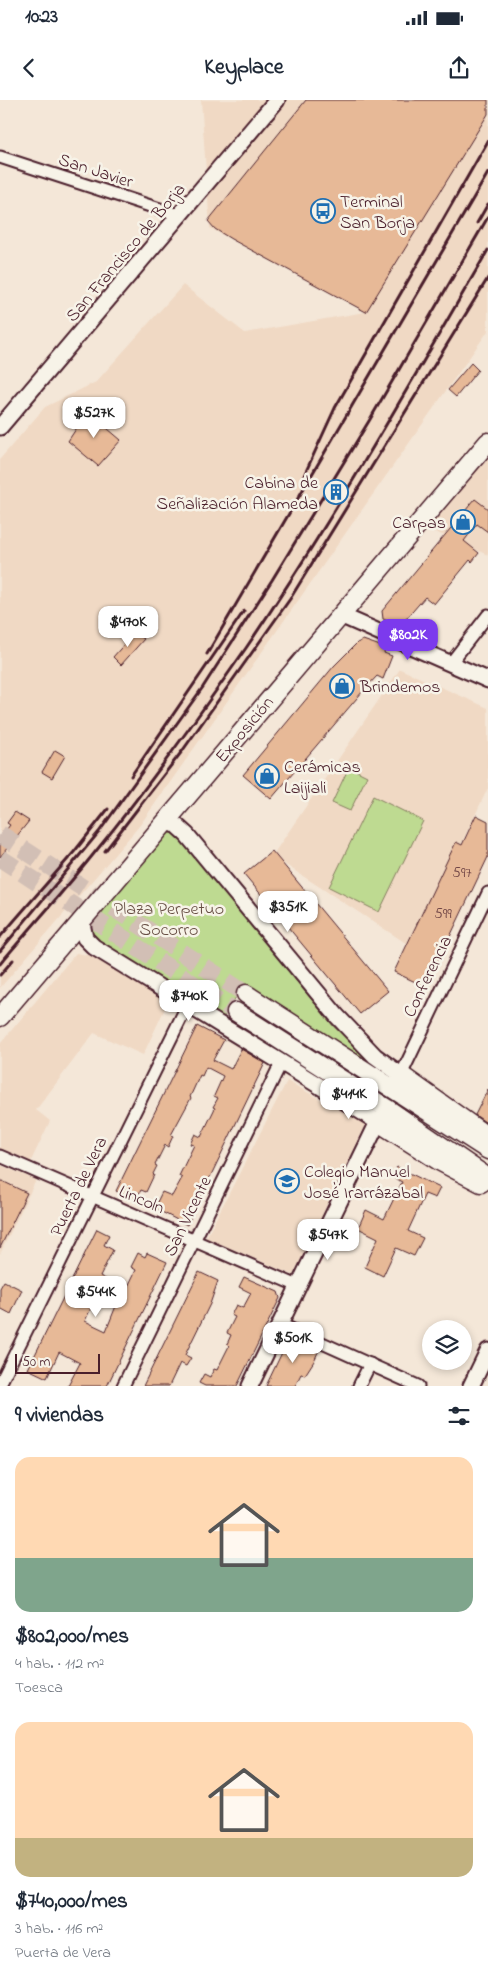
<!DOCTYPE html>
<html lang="es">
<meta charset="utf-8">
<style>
body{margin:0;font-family:"Indie Flower",sans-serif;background:#f2f2f3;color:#1f2937;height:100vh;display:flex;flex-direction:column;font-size:19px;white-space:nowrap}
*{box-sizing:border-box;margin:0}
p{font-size:16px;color:#747a83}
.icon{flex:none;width:28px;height:28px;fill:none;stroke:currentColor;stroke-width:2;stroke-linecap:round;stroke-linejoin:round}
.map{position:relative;height:1286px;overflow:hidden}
.details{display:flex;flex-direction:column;background:#fff;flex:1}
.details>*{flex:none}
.fabs{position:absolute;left:422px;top:1220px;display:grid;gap:10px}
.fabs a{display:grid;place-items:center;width:50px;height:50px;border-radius:50%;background:#fff;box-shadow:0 2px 8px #0003;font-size:25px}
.scale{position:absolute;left:15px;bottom:12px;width:85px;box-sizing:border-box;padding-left:5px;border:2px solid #4a1f2b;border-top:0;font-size:14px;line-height:18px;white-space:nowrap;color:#4a1f2b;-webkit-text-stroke:4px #f7f3e8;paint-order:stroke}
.price{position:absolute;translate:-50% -42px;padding:0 11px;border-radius:10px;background:#fff;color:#222;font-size:16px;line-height:32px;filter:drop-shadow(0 1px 2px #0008)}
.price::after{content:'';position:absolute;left:50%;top:30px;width:15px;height:11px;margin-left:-8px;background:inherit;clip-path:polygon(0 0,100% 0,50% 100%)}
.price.current{background:#7c3aed;color:#fff}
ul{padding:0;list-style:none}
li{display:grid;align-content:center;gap:10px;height:265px;padding:0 15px}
li span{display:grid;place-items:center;height:155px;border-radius:15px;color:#555}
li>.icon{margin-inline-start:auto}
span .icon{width:90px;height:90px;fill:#fffc;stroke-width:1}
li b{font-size:21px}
h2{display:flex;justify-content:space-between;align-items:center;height:60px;padding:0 15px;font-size:21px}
.status{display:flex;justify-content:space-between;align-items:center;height:35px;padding:0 25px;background:#fff;direction:ltr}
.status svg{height:14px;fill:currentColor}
header{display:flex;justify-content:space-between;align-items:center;height:65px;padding:0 15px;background:#fff;font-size:22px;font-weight:700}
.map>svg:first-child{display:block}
.built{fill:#f0d9c4}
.green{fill:#beda91;stroke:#847c5e}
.building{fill:#e7b997;stroke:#4a1f2b}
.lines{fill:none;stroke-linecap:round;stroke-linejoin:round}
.primary-tunnel{stroke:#d2bfb5;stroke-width:18;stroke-dasharray:18 9;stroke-linecap:butt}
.street-casing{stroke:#4a1f2b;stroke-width:15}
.secondary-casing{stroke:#4a1f2b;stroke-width:19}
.primary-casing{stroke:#4a1f2b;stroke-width:21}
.street{stroke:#f7f3e8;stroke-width:11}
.secondary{stroke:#f7f3e8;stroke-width:15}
.primary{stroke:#f7f3e8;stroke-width:18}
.rail{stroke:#4a1f2b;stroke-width:3}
.labels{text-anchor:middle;stroke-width:5;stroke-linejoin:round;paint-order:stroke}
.number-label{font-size:15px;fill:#714646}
.street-label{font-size:18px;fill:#4a1f2b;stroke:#f7f3e8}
.poi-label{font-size:18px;fill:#4a1f2b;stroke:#f7f3e8;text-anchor:start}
.park-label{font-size:18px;fill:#674e44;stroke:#f7f3e8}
</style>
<div class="status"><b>10:23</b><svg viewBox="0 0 49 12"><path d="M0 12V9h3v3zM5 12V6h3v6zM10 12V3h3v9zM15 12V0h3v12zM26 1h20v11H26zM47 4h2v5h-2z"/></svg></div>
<header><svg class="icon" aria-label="back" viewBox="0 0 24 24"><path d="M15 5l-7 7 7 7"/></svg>Keyplace<svg class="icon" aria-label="share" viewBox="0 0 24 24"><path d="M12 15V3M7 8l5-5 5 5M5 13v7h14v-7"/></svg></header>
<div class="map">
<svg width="488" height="1286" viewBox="0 0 488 1286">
<rect width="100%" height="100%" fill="#f4e7d8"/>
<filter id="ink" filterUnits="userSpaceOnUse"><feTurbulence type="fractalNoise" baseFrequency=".02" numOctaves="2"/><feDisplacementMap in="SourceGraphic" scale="10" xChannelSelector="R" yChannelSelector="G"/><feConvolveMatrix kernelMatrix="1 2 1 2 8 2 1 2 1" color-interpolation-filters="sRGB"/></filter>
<g filter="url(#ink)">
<g class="built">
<path d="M201 0H488V231L140 725 0 888V359L45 307 96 282 183 185 245 233 365 212 210 128Z"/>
<path d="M488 353V455L426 428Z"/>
<path d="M400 569 488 608V688L412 847 272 756Z"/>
<path d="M76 853 93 856 168 902 143 955 94 933 36 1010 50 1021 30 1063 0 1050V944Z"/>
<path d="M287 981 366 1024 293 1175 206 1138Z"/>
<path d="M0 1065 36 1080 0 1154Z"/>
</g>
<g class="green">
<path d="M349 667 367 676 350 711 332 703Z"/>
<path d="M373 696 423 721 379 812 329 787Z"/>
<path d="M164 733H173L181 740 334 927 378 966 381 973 242 887 222 920 92 842 88 832 91 817Z"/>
</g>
<g class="building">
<path d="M306 0H488V14L366 212 231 139 215 129 208 121Z"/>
<path d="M471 263 478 270 456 297 448 290Z"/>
<path d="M88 312 121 340 98 366 68 341 78 326 76 325Z"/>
<path d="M475 399 488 409V432L477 424 464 441 479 453 472 462 470 460 434 504 425 497 400 526 383 519 382 511Z"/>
<path d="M135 532 144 539 121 565 113 557Z"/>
<path d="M363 540 386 548 384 553 392 556 383 579 377 576 363 591 271 699 243 675 334 566 357 543Z"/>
<path d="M55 650 65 656 52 678 42 672Z"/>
<path d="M15 712 29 721 0 757V738L10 725 7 723Z"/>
<path d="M476 715 488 721V757L426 887 394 872 456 742 462 745Z"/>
<path d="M272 751 388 891 360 914 244 774Z"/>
<path d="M197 926 224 940 213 960 231 969 241 949 265 963 187 1125 154 1108 162 1092 172 1096 182 1078 179 1076 194 1045 190 1044 195 1034 201 1037 215 1008 213 1007 218 998 214 996 223 976 206 967 202 976 200 975 190 997 191 998 171 1035 173 1036 168 1047 165 1045 155 1065 157 1066 153 1074 154 1075 146 1092 141 1090 135 1101 116 1091Z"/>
<path d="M488 989V1024L475 1015Z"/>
<path d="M397 1067 440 1088 435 1098 425 1094 408 1131 423 1138 414 1156 396 1148 383 1176 365 1167 378 1138 358 1128 366 1110 384 1119 402 1082 392 1077Z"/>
<path d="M0 1080 27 1093 0 1148Z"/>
<path d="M97 1129 109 1135 104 1145 113 1150 100 1176 109 1181 96 1206 93 1204 85 1221 106 1231 116 1206 118 1207 136 1170 131 1167 138 1153 145 1157 147 1153 167 1162 107 1286H68L80 1263 59 1252 47 1278 28 1269Z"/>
<path d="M199 1172 218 1181 210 1204 185 1255 191 1258 186 1266 180 1263 169 1286H143Z"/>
<path d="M244 1177 278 1192 280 1198 237 1286H205L199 1283 204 1274 210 1277 214 1269 217 1270 229 1246 227 1244 231 1235 227 1233 235 1217 231 1215 236 1205 243 1208 251 1193 239 1187Z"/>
<path d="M4 1181 22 1190 11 1214 0 1208V1188Z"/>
<path d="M293 1238 319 1250 314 1261 305 1275 301 1274 295 1286H266L288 1240Z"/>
</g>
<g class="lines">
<g class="primary-tunnel">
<path d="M0 734 246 894"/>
<path d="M0 758 236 912"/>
</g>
<defs>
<g id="street">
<path d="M0 57 181 116"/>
<path d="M450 564 488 515"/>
<path d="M401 975 488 793"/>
<path d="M0 1056 298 1186"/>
<path d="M280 1224 418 1286"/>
<path d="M0 1284 188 904"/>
<path d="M123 1286 282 961"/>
<path d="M359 1286 370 1264"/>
</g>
<g id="secondary">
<path d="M0 327 277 0"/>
<path d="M340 515 488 580"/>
<path d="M165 722 176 725 187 735 337 916 375 956 401 975"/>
<path d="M82 823 85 838 94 847 378 1022 250 1286"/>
<path d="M471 1286 488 1251"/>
</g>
<g id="primary">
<path d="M246 894 488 1050"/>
<path d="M236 912 386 1008 488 1078"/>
<path d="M0 917 488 342"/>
<path d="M401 975 488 1037"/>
<path d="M378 1022 439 1061 481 1083"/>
</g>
</defs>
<use href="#street" class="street-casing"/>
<use href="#secondary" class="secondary-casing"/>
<use href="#primary" class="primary-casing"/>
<use href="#street" class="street"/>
<use href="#secondary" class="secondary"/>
<use href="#primary" class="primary"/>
<g class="rail">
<path d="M477 123 488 104"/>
<path d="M302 380 335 308 488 41"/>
<path d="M207 554 488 73"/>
<path d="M131 676 244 511"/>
<path d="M105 751 183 650 290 499 488 178"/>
<path d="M0 837 74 752 108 709"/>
<path d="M0 851 99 732 203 587 272 480 369 321 488 117"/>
<path d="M0 864C32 826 65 790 96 751 149 686 198 617 246 548 333 420 410 284 488 150"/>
<path d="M0 875 13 860"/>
</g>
</g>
</g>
<defs>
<symbol id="bus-ring" viewBox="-11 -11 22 22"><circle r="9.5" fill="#f7f3e8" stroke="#1f6fb2" stroke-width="1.5"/><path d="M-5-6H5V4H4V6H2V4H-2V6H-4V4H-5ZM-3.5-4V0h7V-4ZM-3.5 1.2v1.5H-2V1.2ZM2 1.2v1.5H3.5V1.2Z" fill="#1f6fb2"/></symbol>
<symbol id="building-ring" viewBox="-11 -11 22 22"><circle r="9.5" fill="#f7f3e8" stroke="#1f6fb2" stroke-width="1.5"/><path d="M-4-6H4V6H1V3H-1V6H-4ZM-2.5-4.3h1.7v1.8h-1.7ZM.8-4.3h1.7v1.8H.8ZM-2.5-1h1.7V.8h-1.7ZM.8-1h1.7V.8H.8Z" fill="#1f6fb2"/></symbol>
<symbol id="shop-ring" viewBox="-11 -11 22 22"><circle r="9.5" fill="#f7f3e8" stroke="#1f6fb2" stroke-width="1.5"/><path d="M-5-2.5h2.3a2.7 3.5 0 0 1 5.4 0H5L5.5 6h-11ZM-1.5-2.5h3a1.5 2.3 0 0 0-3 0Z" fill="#1f6fb2"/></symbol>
<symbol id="school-ring" viewBox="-11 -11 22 22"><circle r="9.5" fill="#f7f3e8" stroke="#1f6fb2" stroke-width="1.5"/><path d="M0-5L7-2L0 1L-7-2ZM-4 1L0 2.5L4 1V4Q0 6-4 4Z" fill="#1f6fb2"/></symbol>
</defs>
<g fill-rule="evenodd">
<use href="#bus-ring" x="309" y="97" width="28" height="28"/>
<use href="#building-ring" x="322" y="378" width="28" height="28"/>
<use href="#shop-ring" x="449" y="408" width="28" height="28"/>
<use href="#shop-ring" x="328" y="572" width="28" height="28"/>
<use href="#shop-ring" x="253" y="662" width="28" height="28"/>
<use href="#school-ring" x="273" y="1067" width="28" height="28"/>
</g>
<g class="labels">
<g class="number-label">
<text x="462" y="777">597</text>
<text x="443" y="818">599</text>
</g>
<g class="street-label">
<text transform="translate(96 70) rotate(18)" y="6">San Javier</text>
<text transform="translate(125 152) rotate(-50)" y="6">San Francisco de Borja</text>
<text transform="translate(244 629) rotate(-50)" y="6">Exposición</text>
<text transform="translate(427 876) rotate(-64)" y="6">Conferencia</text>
<text transform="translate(78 1086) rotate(-64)" y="6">Puerta de Vera</text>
<text transform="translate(142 1099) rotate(23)" y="6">Lincoln</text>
<text transform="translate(187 1116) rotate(-64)" y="6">San Vicente</text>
</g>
<g class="poi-label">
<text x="340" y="107">Terminal<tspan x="340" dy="21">San Borja</tspan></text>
<text x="318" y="388" text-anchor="end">Cabina de<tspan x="318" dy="21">Señalización Alameda</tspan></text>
<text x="446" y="428" text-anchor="end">Carpas</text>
<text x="360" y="592">Brindemos</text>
<text x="284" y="672">Cerámicas<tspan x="284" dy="21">Laijiali</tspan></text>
<text x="304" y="1077">Colegio Manuel<tspan x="304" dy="21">José Irarrázabal</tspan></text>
</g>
<g class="park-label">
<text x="169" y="814">Plaza Perpetuo<tspan x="169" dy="21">Socorro</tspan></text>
</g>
</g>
</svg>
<div class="fabs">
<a><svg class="icon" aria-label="layers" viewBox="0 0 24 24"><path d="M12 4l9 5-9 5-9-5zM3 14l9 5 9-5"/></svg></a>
</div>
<div class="scale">50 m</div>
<b class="price" style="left:94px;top:339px">$527K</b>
<b class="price" style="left:128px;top:548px">$470K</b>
<b class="price current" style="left:408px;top:561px">$802K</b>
<b class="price" style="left:288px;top:833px">$351K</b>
<b class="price" style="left:189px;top:922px">$740K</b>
<b class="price" style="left:349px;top:1020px">$414K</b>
<b class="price" style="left:328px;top:1161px">$547K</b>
<b class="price" style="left:96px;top:1218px">$544K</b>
<b class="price" style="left:293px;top:1264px">$501K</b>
</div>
<section class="details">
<h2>9 viviendas<svg class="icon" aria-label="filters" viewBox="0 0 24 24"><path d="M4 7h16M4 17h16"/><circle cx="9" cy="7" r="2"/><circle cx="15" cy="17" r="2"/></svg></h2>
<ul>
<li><span style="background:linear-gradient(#ffd9b3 65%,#7fa58c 0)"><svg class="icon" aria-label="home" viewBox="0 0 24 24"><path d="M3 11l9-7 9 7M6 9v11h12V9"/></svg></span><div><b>$802,000/mes</b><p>4 hab. · 112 m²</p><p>Toesca</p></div></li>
<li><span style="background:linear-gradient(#ffd9b3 75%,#c2b280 0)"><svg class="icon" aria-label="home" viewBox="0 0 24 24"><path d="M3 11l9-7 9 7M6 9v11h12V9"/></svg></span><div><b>$740,000/mes</b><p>3 hab. · 116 m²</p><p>Puerta de Vera</p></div></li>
</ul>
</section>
